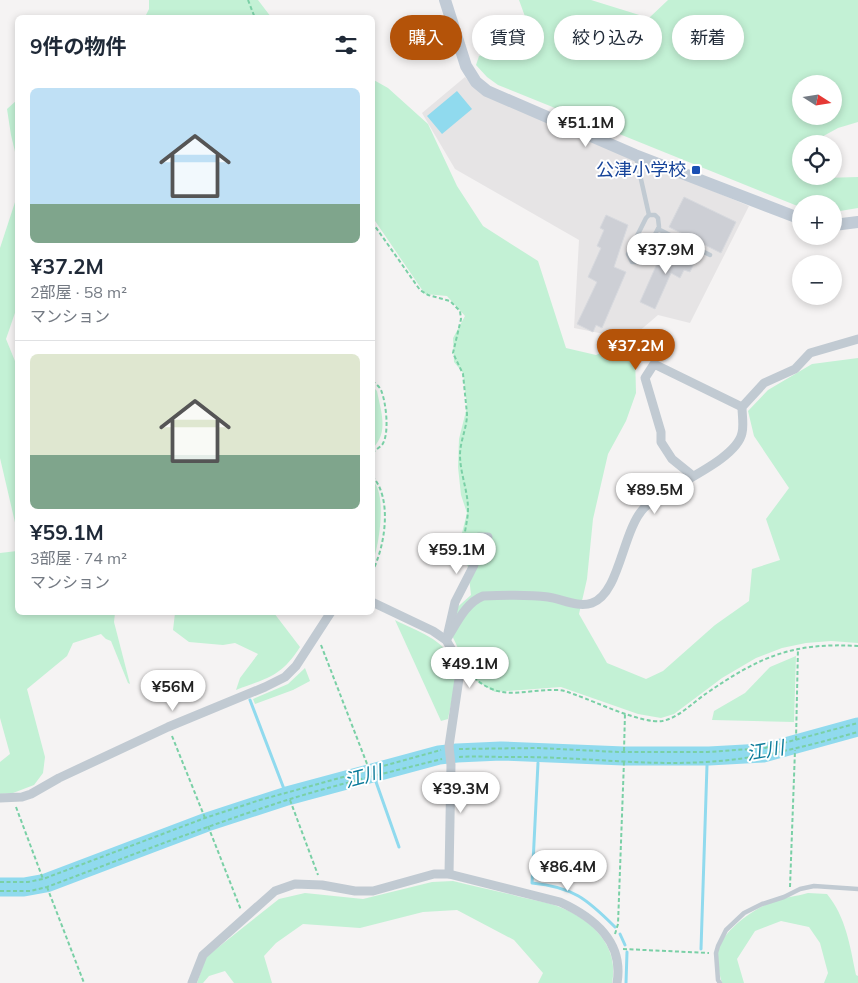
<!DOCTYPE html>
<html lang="ja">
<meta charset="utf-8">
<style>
body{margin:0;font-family:Mulish,"Noto Sans JP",sans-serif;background:#f6f6f7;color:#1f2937;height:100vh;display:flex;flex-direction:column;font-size:19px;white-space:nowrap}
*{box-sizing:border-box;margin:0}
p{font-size:16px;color:#747a83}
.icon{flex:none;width:28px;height:28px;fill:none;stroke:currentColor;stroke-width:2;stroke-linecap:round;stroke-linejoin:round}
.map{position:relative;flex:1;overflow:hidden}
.panel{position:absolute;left:15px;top:15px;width:360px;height:600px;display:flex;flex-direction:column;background:#fff;border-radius:8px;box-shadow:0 2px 8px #0003}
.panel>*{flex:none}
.top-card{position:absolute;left:390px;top:15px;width:392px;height:45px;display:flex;gap:10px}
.needle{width:32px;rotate:102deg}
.tools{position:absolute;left:792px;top:75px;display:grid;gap:10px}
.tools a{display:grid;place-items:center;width:50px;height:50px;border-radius:50%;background:#fff;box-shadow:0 2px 8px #0003;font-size:25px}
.price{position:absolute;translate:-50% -42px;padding:0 11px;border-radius:18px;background:#fff;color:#222;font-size:16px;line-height:32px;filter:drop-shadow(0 1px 2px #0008)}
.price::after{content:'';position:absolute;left:50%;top:30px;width:15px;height:11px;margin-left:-8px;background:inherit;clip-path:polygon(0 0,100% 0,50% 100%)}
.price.selected{background:#b45309;color:#fff}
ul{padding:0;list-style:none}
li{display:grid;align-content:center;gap:10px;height:265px;padding:0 15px}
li+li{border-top:1px solid #e0e1e3}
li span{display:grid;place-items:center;height:155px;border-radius:8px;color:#555}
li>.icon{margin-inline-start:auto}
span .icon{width:90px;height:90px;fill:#fffc;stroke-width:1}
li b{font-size:21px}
h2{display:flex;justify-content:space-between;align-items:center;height:60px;padding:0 15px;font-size:21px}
.tag{padding:0 18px;border-radius:22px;background:#fff;box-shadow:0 2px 8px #0003;font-size:18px;line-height:45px}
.tag.selected{background:#b45309;color:#fff}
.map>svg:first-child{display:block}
.education{fill:#e6e4e5}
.green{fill:#c3f1d5;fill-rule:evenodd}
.water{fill:#90daee}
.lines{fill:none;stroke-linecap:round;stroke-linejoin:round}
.stream{stroke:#90daee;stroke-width:3}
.river{stroke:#90daee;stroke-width:19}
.building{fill:#cdcfd5;stroke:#d7d9de}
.path{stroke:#7ad0a6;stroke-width:2;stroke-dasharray:4 2.5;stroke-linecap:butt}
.lane{stroke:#c1cad2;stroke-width:4.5}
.street{stroke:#c1cad2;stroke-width:9}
.secondary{stroke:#c1cbd6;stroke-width:12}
.transit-dot{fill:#1a4fb4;stroke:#fff;stroke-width:2}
.labels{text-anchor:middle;stroke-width:4;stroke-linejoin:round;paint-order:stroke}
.transit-label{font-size:18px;fill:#164399;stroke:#fff;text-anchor:end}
.water-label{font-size:19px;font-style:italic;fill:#0c7c9b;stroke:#fff}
</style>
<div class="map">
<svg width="858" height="983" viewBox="0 0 858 983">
<rect width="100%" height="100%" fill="#f5f3f3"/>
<path class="education" d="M465 77 475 88 488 97 749 206 690 323 658 315 630 339 574 328 579 240 455 169 422 113Z"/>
<g class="green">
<path d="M149 0H258L271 17H145L149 9Z"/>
<path d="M519 0H591L649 18 668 0H858V122L838 128 818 139 817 144H801V176H822L823 178 858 177V208L834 212V204H801L800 207 498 85 487 77 476 65 479 56 518 40 527 22ZM801 84H834V116H801Z"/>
<path d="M372 79 388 88 428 124 457 186 483 226 538 261 566 348 596 355 616 347 635 354 636 393 626 421 608 454 593 519 587 579 579 614 607 663 646 679 663 671 715 625 749 601 752 569 780 560 766 519 789 488 754 436 748 411 768 390 812 364 858 358V643L831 641 806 643 782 648 756 658 722 678 674 714 661 718 638 714 561 687 495 692 472 678 449 629 452 612 471 595 468 568 461 537 467 513 461 495 458 467 459 439 467 407 463 373 454 362 453 338 465 316 447 296 425 294 373 218Z"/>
<path d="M17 100V160L11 135 7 109Z"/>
<path d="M17 196V307L6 339 17 366V531L0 458V248Z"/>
<path d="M373 387 377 391C381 412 389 432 373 448Z"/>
<path d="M373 481C387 495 379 545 373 561Z"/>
<path d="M17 551 18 612 115 613 114 622 130 684 128 683 111 641 106 639 101 634 73 643 67 656 27 689 45 757 43 773 34 785 13 793 0 794V762L10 754 0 718V553Z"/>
<path d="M175 613H274L300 647C281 677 267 678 236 690L240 678 258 654 235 643 223 645 189 642 173 630Z"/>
<path d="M395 620C414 630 447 640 454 664 457 678 451 705 448 719L441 721Z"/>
<path d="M796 656 794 722 712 720 714 711 745 693 770 667Z"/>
<path d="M305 668 310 681 293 690 255 704 253 699 288 684Z"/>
<path d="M453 881C473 886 493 890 513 895 527 899 543 901 557 906 590 918 620 945 612 983H538L543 973 514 940 457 910 423 912 360 928 303 924 276 943 264 956 272 983H234L225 971 209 976 203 983H197L206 957 279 899 305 893 363 899 432 882Z"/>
<path d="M808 893 827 894C846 917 850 946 856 975L858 976V983H824L828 973 820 943 809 927 781 921 755 931 737 959 744 983H722C719 974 716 957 719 948 725 928 758 906 777 900 787 897 798 896 808 893Z"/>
</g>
<path class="water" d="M457 91 472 109 442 134 427 116Z"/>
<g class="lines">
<g class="stream">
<path d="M250 700 284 789"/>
<path d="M538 754V752"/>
<path d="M707 758V756"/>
<path d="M538 763 532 883C573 887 587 899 615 927"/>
<path d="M373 773V774"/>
<path d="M375 779 399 847"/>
<path d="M286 794 287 796"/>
<path d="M620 934 625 945"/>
<path d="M701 949 707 765"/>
<path d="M626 983 627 952"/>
</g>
<path class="river" d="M0 887H24L46 883 207 822 287 796 439 755 457 753 501 751 624 756H709L763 753 858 727"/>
</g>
<g class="building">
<path d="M684 197 736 222 721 253 669 227Z"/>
<path d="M606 215 628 225 614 267 626 272 602 328 596 325 593 332 577 324 597 282 588 277 601 248 597 246 604 230 600 228Z"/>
<path d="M664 248 682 256 683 253 696 259 690 272 684 270 680 278 671 273 655 309 640 302Z"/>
</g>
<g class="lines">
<g class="path">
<path d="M248 0 255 18"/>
<path d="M372 222 420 290 428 295 450 301 460 311 461 319 453 353 463 374 467 414C467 428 460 441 460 455 460 473 468 491 468 509 468 523 462 536 465 550"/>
<path d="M372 381C375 383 379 386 381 390 386 402 390 434 382 445 379 448 375 450 372 453"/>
<path d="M372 476C393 498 385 547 372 572"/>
<path d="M321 645 369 769"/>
<path d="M469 673C500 704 520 689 558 690 564 690 570 693 576 695 596 702 642 724 662 721 679 718 693 702 707 693 759 657 793 642 858 646"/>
<path d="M172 736 205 818"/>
<path d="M796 740 798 648"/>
<path d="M459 749 538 748 618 752H708L765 748 858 723"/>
<path d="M624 751 625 713"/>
<path d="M459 757C475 756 492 757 508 757 574 756 640 766 706 762 759 759 807 746 858 732"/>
<path d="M290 800 318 875"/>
<path d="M16 807 43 879"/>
<path d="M208 826 241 910"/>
<path d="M0 882H28L43 879 205 818 260 800 441 750"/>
<path d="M47 887 84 983"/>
<path d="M790 887 795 750"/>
<path d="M0 891H30L47 887C127 857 206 826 287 800 338 784 390 772 442 759"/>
<path d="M615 934 618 924 624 761"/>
<path d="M623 949 709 953"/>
</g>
<g class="lane">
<path d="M636 157 649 215"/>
<path d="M649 215H655L658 218 659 227 640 262H632L628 254 646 218Z"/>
<path d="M658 229 710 255"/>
<path d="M720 983 718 980 716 953 718 946 726 930 744 913 762 904 784 897 800 889 814 886 858 889"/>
</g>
<g class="street">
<path d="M693 476 672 459 661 442V432L645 378 654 364 742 407"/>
<path d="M372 602 433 631 446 640 461 665 449 746 451 765 449 874"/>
<path d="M447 637 455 602 474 565 476 540 479 537H488"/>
<path d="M446 640C456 625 465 603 483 596 504 595 527 594 548 597 562 599 578 608 592 603 620 593 622 531 644 508 664 487 736 462 742 433 744 425 742 415 742 407L764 383 795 369 810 353 858 339"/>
<path d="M0 798 22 797 31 794 59 778 168 727 265 687 285 677 296 666 331 612"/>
<path d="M192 983 203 955 275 891 295 884 322 885 355 891H373L434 874H449L560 902C595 918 624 942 617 983"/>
</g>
<g class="secondary">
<path d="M445 0 466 66 476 82 487 91 635 155 801 219"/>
<path d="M834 225 858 222"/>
</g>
</g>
<rect class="transit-dot" x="691" y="165" width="10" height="10" rx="2.5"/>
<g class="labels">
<g class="transit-label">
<text x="686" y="176">公津小学校</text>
</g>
<g class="water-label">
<text transform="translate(765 750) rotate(-10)" y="7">江川</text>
<text transform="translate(363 776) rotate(-15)" y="7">江川</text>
</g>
</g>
</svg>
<div class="tools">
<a><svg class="needle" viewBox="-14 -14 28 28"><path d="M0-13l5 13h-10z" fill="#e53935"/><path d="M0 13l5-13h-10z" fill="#747a83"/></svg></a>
<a><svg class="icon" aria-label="locate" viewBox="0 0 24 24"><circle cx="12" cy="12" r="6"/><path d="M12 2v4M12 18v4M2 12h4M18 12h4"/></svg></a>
<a>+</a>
<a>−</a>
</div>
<b class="price" style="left:586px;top:148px">¥51.1M</b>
<b class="price" style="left:666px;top:275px">¥37.9M</b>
<b class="price selected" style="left:636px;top:371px">¥37.2M</b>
<b class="price" style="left:655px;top:515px">¥89.5M</b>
<b class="price" style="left:457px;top:575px">¥59.1M</b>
<b class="price" style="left:470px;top:689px">¥49.1M</b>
<b class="price" style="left:173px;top:712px">¥56M</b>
<b class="price" style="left:461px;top:814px">¥39.3M</b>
<b class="price" style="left:568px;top:892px">¥86.4M</b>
<div class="top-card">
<a class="tag selected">購入</a>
<a class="tag">賃貸</a>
<a class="tag">絞り込み</a>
<a class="tag">新着</a>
</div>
<section class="panel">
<h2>9件の物件<svg class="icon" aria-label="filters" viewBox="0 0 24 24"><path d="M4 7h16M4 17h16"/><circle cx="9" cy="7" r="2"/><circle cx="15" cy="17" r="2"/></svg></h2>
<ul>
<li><span style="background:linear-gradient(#bfe0f5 75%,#7fa58c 0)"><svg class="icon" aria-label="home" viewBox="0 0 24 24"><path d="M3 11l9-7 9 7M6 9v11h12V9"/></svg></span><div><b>¥37.2M</b><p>2部屋 · 58 m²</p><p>マンション</p></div></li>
<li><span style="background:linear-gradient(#dfe7d0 65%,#7fa58c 0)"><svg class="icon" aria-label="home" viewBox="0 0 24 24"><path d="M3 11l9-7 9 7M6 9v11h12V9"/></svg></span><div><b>¥59.1M</b><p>3部屋 · 74 m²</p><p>マンション</p></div></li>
</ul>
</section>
</div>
